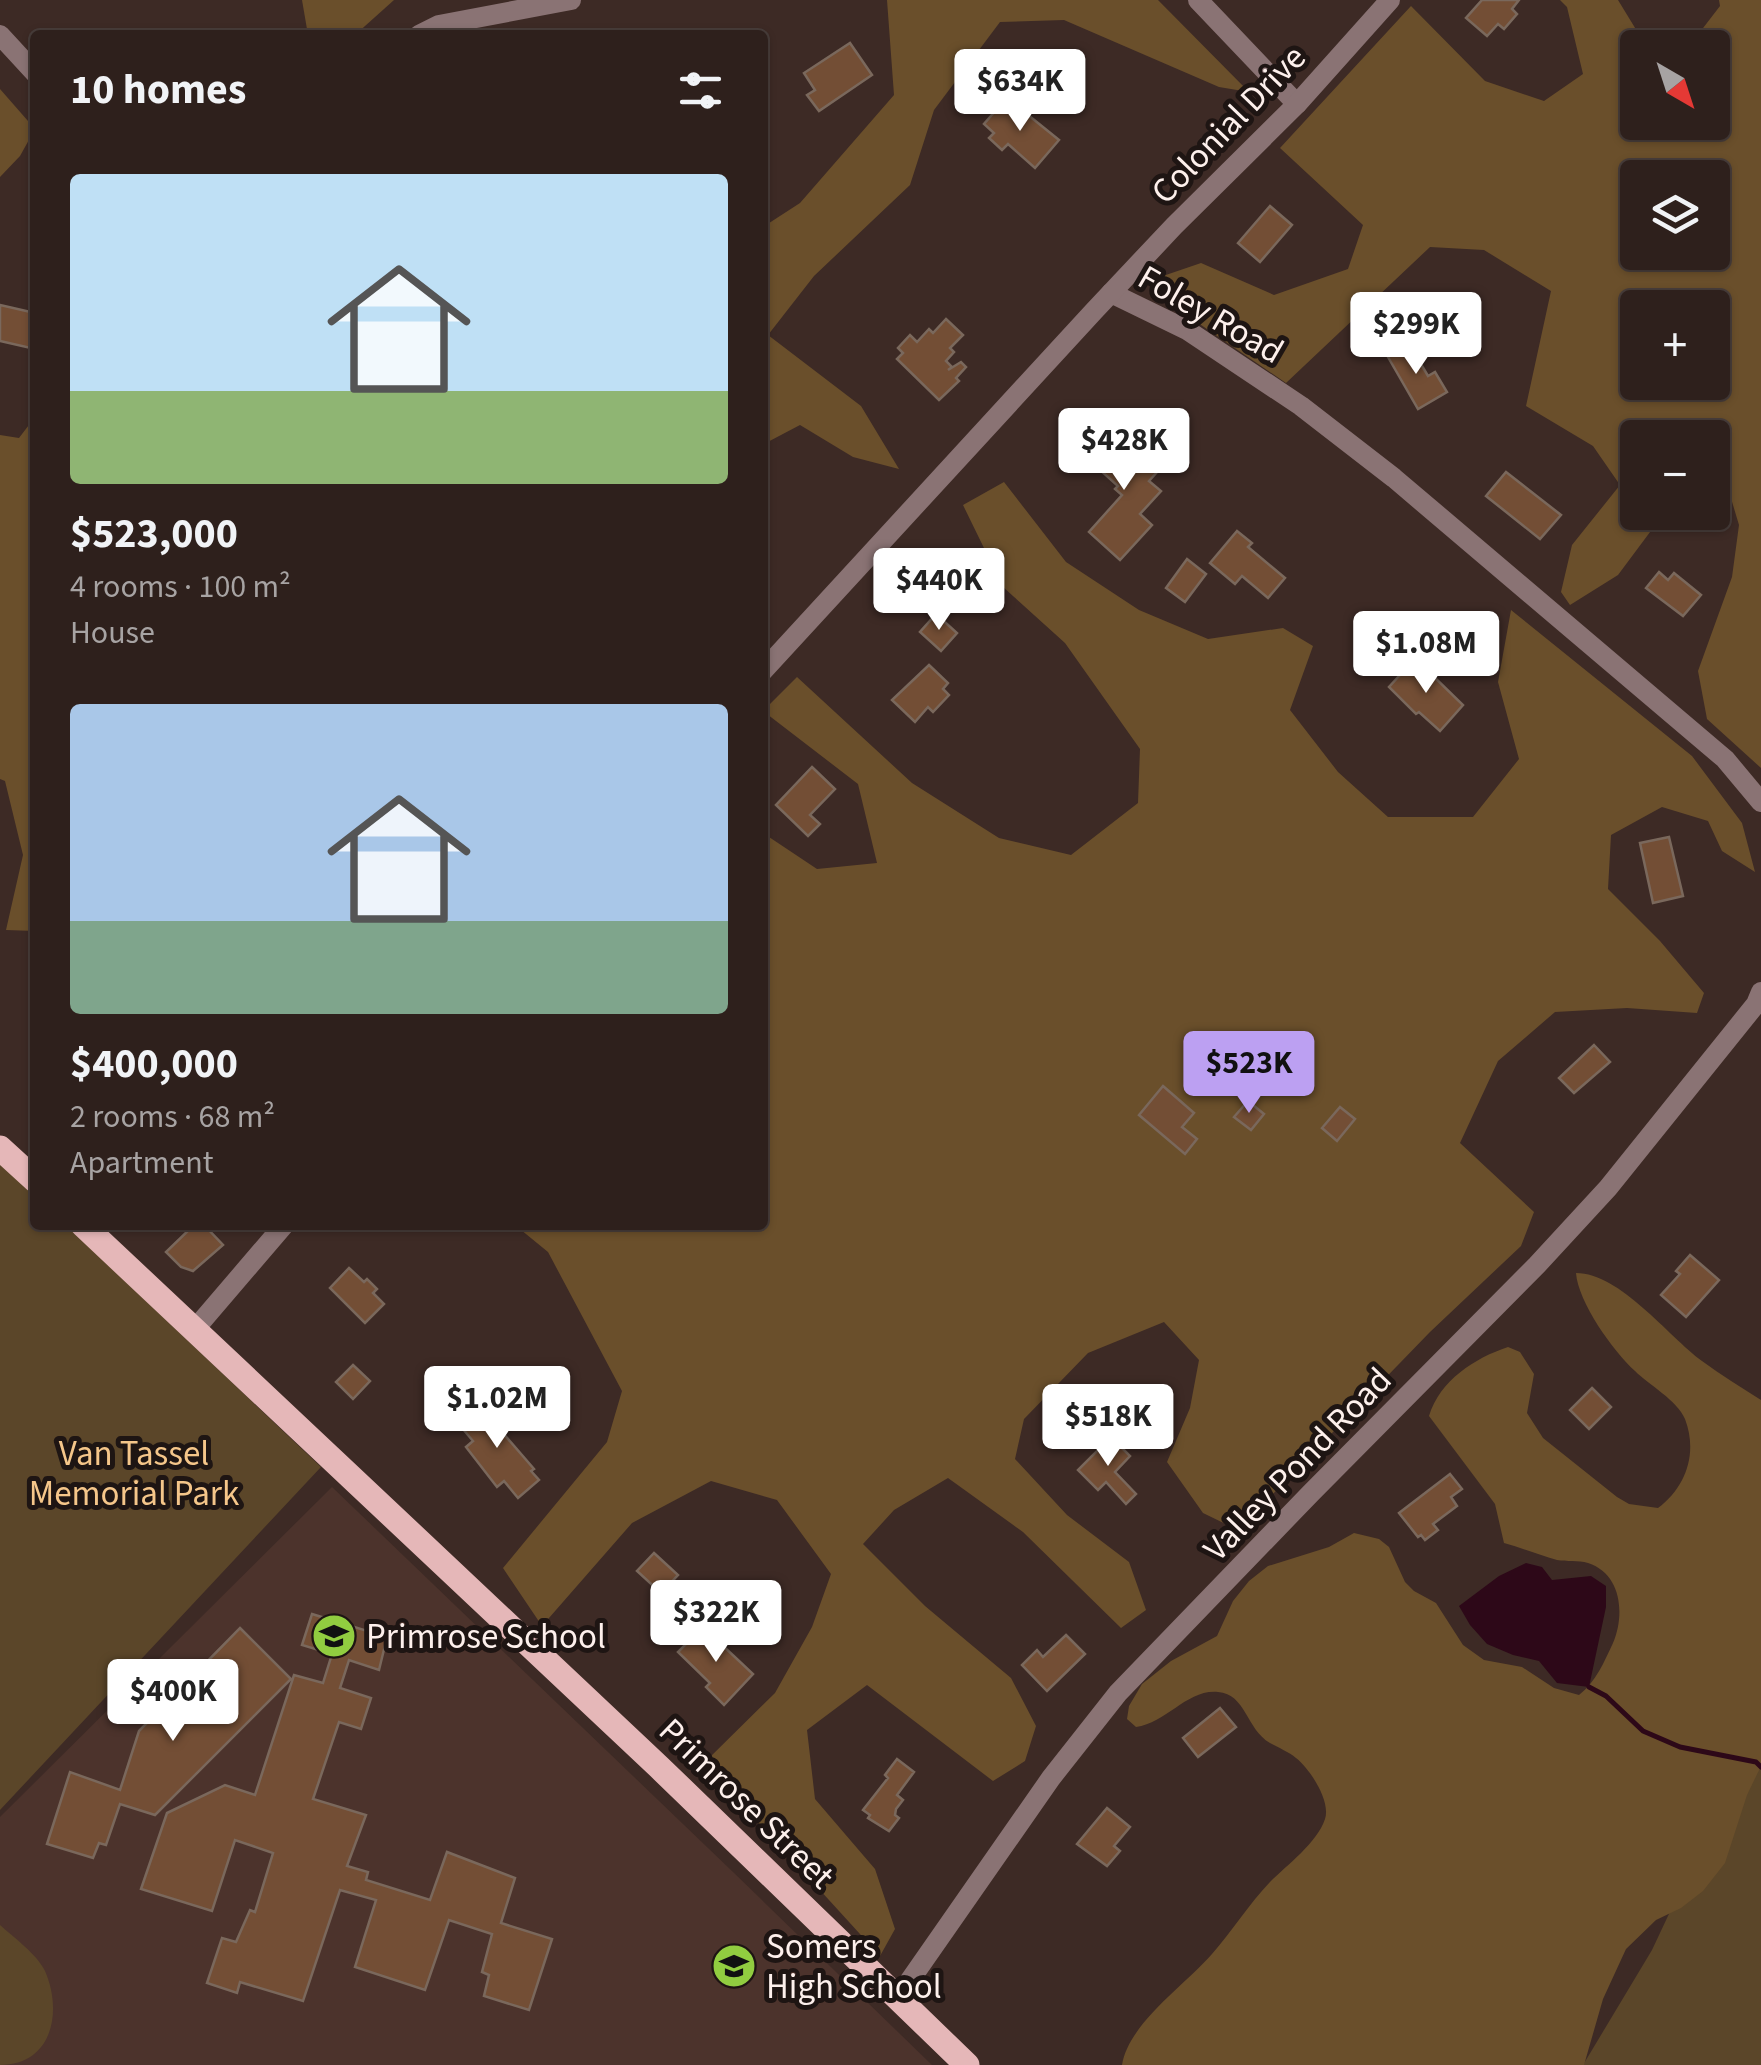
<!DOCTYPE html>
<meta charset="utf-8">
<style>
body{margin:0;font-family:"Source Sans 3",sans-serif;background:#3a2d29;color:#f1f3f6;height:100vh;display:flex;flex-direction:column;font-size:38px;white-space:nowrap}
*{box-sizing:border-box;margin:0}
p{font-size:32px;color:#a7a3a3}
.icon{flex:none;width:55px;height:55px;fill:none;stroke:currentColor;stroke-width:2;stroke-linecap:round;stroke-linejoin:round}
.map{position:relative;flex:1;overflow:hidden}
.panel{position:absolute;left:30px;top:30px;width:738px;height:1200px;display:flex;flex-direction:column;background:#2e201c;border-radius:10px;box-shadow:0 2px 8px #0004,0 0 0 2px #493e3b}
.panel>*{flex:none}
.needle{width:65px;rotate:141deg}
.controls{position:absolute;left:1620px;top:30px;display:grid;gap:20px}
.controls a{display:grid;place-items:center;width:110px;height:110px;border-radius:10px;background:#2e201c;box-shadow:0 2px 8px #0004,0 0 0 2px #493e3b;font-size:50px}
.price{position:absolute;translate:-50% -85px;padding:0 22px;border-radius:10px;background:#fff;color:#222;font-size:32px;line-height:65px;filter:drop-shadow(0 2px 5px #0008)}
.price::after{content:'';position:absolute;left:50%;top:60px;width:30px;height:22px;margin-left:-15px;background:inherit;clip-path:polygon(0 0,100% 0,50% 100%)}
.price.selected{background:#bca0f2;color:#111}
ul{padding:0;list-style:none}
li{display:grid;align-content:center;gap:20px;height:530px;padding:0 40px}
li span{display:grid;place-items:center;height:310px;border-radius:10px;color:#555}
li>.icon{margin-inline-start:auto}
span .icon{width:180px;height:180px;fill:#fffc;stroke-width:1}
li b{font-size:42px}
h2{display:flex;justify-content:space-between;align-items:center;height:120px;padding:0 40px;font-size:42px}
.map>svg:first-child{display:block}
.built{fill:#4c332c}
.green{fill:#5b4629}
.forest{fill:#6a4f2b;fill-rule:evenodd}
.water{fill:#2d0818}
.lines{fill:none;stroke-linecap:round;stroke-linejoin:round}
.stream{stroke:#2d0818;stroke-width:5}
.building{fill:#734e35;stroke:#7a685c;stroke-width:2.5}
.minor{stroke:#8a7374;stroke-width:20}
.major{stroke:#e5b7b8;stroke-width:25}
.labels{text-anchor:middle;stroke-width:10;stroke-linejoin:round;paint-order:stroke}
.street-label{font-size:35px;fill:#fdf0ec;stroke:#1e1513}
.park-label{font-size:35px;fill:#f5c68a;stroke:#1e1513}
.poi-label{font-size:35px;fill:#fdf0ec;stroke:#1e1513;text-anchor:start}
</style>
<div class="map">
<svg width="1761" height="2065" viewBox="0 0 1761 2065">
<rect width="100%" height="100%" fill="#3d2a25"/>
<path class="built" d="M332 1487 733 1872 932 2065H0V1817Z"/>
<g class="green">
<path d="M0 1164 35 1196V1225H66L321 1467 0 1810Z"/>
<path d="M1761 1718V2065H1583L1652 1950Z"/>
<path d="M0 1925C13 1937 37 1954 45 1971 63 2012 52 2065 0 2065Z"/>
</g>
<g class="forest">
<path d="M302 0H394L355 35H308Z"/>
<path d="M887 0H1158L1249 92 1219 87 1064 20 1000 22 934 110 910 185 814 276 768 335 861 406 899 469 853 457 800 425 762 445 763 227 800 203 894 95Z"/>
<path d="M1560 0H1618L1640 36 1690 45 1720 6 1719 0H1761V768L1707 719 1698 671 1732 577 1739 525 1730 495 1713 501 1712 438H1638V512L1680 513 1659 520 1618 575 1570 605 1561 592 1572 545 1620 485 1593 446 1526 406 1551 291 1484 250 1430 247 1286 383 1166 301 1160 277 1201 263 1274 295 1348 269 1363 225 1280 148 1411 6 1485 81 1544 101 1583 74 1567 7ZM1638 48H1712V122H1638ZM1638 178H1712V252H1638ZM1638 308H1712V382H1638Z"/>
<path d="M0 89 35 129 20 156 0 177Z"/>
<path d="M35 417V931L6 930 23 855 5 781 0 779V435L19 438Z"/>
<path d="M1004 482 1066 562 1139 610 1208 639 1283 628 1313 646 1290 710 1338 772 1388 817H1473L1519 759 1498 682 1511 610 1692 756 1742 823 1755 872 1722 851 1708 821 1662 807 1611 835 1608 889 1660 941 1704 993 1697 1013 1627 1008 1555 1012 1498 1061 1460 1143 1534 1212 1521 1246 1430 1332 1238 1530 1203 1513 1167 1462 1190 1408 1199 1360 1164 1322 1088 1353 1024 1419 1015 1459 1067 1515 1129 1562 1146 1610 1121 1628 1023 1532 948 1478 894 1510 863 1544 925 1606 1011 1678 1036 1726 1025 1761 993 1781 867 1685 807 1730 815 1799 875 1869 895 1929 880 1956 704 1763 775 1693 812 1627 831 1574 777 1500 711 1481 632 1523 542 1626 503 1568 607 1442 622 1391 548 1252 515 1225H762L763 833 817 869 877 863 858 784 763 711 797 677 912 783 999 838 1071 855 1138 803 1140 749 1065 643 1003 587 963 505Z"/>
<path d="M1576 1273C1620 1273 1668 1336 1702 1361 1721 1375 1741 1387 1761 1400V1766L1747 1795 1725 1863 1703 1891 1681 1908 1656 1920 1626 1949 1603 1999 1584 2065H1122C1129 2023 1184 1986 1212 1954 1232 1931 1249 1904 1270 1882 1287 1865 1317 1843 1325 1819 1331 1801 1310 1769 1296 1758 1289 1752 1279 1748 1270 1743 1246 1729 1246 1694 1218 1692 1187 1689 1167 1723 1136 1727L1127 1719 1129 1706 1142 1684 1171 1661 1217 1636 1233 1601 1249 1581 1268 1566 1329 1547 1354 1533 1379 1539 1389 1547 1405 1582 1414 1591 1436 1603 1463 1645 1484 1660 1522 1667 1554 1688 1579 1695C1596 1682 1604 1662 1613 1643 1625 1615 1622 1574 1588 1563 1578 1560 1567 1562 1557 1560 1539 1555 1522 1548 1504 1543L1495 1504 1429 1416C1440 1380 1475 1358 1508 1347L1520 1352 1534 1374 1527 1413 1543 1438 1617 1497 1629 1504 1658 1508C1686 1487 1698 1453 1685 1419 1677 1400 1649 1385 1635 1371 1613 1351 1578 1302 1576 1273Z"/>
</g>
<path class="water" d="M1526 1563 1542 1567 1552 1580 1591 1576 1606 1586V1607L1589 1687 1557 1683 1539 1661 1513 1655 1487 1644 1470 1625 1459 1606 1499 1576Z"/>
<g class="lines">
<path class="stream" d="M1589 1687 1606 1696 1643 1731 1680 1747 1756 1762 1761 1767"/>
</g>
<g class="building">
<path d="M1482 0H1519L1512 9 1517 14 1504 29 1498 24 1487 36 1466 18Z"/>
<path d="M850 43 872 75 819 111 807 95 815 90 804 73Z"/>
<path d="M1004 101 1014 110 1017 106 1059 140 1035 168 1008 144 1002 150 989 138 994 133 984 124Z"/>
<path d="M1270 206 1292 225 1260 262 1238 243Z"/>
<path d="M0 305 35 313V349L0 341Z"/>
<path d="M946 319 963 335 950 348 954 352 946 361 952 367 948 370 961 362 966 367 956 378 959 381 939 400 897 359 903 353 898 348 910 335 917 342 929 329 933 333Z"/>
<path d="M1409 344 1428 376 1435 372 1447 392 1418 409 1388 357Z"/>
<path d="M1121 424 1139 440 1131 449 1157 472 1149 481 1161 491 1140 514 1152 525 1120 560 1089 532 1122 495 1115 489 1118 486 1089 460Z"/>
<path d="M1506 472 1561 515 1540 539 1486 496Z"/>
<path d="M1237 531 1252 543 1248 547 1285 578 1268 598 1242 576 1235 584 1210 563Z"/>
<path d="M1187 559 1206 574 1185 602 1166 588Z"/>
<path d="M1659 572 1668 580 1674 573 1701 595 1683 616 1646 588Z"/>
<path d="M936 614 957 633 941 651 920 632Z"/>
<path d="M1412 662 1426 674 1428 671 1463 705 1440 731 1419 712 1416 714 1389 687Z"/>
<path d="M929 665 948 683 943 689 949 695 933 712 928 707 915 722 892 700Z"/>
<path d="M812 767 835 789 810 815 820 824 808 836 776 805Z"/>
<path d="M1669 837 1683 896 1653 903 1640 843Z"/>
<path d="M1594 1045 1610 1062 1574 1093 1559 1078Z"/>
<path d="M1163 1086 1194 1113 1182 1127 1197 1139 1185 1154 1139 1115Z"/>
<path d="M1248 1101 1264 1114 1251 1130 1234 1117Z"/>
<path d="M1340 1107 1355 1119 1337 1141 1322 1128Z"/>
<path d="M194 1225H204L223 1245 193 1271 181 1267 166 1252Z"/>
<path d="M1690 1255 1719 1280 1686 1317 1661 1295 1680 1274 1676 1271Z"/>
<path d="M349 1268 364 1282 367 1279 377 1289 373 1293 384 1304 365 1323 330 1288Z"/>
<path d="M353 1365 370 1381 353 1399 336 1382Z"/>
<path d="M1592 1388 1611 1407 1589 1429 1570 1410Z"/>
<path d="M482 1400 493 1413 489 1417 534 1469 531 1471 539 1480 518 1498 504 1481 497 1487 466 1447 473 1441 457 1422Z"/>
<path d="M1111 1437 1130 1456 1115 1472 1136 1494 1126 1504 1106 1482 1098 1490 1078 1470Z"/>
<path d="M1450 1474 1462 1489 1451 1497 1457 1506 1433 1524 1438 1530 1425 1540 1421 1535 1418 1537 1399 1513Z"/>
<path d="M654 1553 678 1575 661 1593 637 1571Z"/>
<path d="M312 1614 387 1637 379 1670 349 1660 340 1688 371 1698 361 1729 339 1722 313 1799 366 1815 347 1866 368 1872 366 1880 430 1900 447 1852 515 1878 501 1923 552 1939 529 2010 484 1996 489 1975 482 1972 492 1934 449 1920 425 1990 355 1967 376 1900 340 1890 303 2001 240 1982 237 1993 207 1983 222 1938 236 1942 250 1910 255 1912 273 1853 235 1840 212 1911 141 1889 167 1813 225 1785 255 1795 294 1675 323 1683 332 1654 302 1645Z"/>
<path d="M703 1627 753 1674 724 1705 706 1687 710 1683 678 1652Z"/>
<path d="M240 1628 291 1679 155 1815 120 1804 106 1845 99 1843 93 1858 47 1844 70 1772 120 1790 139 1731Z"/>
<path d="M1066 1635 1085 1654 1047 1691 1022 1665 1037 1650 1043 1657Z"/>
<path d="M1220 1708 1236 1727 1198 1757 1183 1738Z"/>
<path d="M897 1759 914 1772 897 1795 903 1800 896 1809 895 1815 899 1818 889 1831 868 1818 870 1815 863 1810 888 1778 885 1775Z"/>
<path d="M1107 1808 1130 1827 1114 1846 1120 1851 1107 1866 1077 1844Z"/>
</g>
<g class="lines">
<g class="minor">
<path d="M1198 0 1297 104"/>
<path d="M0 35 35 73"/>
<path d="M419 35 439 25 571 0"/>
<path d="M1111 293 1187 330 1301 406 1394 478 1725 759 1761 802"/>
<path d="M762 672 1094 311 1174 226 1297 104 1390 0"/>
<path d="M195 1329 284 1225"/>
<path d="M899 1996 1051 1778 1118 1693 1311 1493 1537 1265 1608 1188 1756 1004 1761 992"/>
</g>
<g class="major">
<path d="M0 1148 35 1180"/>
<path d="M83 1225 659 1767 967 2065"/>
</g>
</g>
<defs>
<symbol id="school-disc" viewBox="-11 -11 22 22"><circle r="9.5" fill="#91cd40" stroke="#1e1513"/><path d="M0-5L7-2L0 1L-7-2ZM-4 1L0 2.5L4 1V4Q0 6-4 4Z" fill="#111"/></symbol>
</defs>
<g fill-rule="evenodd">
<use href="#school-disc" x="309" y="1611" width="50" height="50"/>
<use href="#school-disc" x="709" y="1941" width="50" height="50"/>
</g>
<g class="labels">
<g class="street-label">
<text transform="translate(1228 124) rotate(-46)" y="12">Colonial Drive</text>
<text transform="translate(1211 314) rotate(30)" y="12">Foley Road</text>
<text transform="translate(1297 1464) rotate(-46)" y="12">Valley Pond Road</text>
<text transform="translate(747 1803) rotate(44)" y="12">Primrose Street</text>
</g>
<g class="park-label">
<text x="134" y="1465">Van Tassel<tspan x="134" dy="40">Memorial Park</tspan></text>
</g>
<g class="poi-label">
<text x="366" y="1648">Primrose School</text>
<text x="766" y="1958">Somers<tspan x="766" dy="40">High School</tspan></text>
</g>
</g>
</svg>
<div class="controls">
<a><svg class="needle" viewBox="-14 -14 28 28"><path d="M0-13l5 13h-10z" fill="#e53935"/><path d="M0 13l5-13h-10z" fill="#a7a3a3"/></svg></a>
<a><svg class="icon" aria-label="layers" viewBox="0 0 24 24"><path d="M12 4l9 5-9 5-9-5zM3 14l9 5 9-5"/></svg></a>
<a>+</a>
<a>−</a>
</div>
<b class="price" style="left:1020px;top:134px">$634K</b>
<b class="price" style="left:1416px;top:377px">$299K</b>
<b class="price" style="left:1124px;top:493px">$428K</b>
<b class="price" style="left:939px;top:633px">$440K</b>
<b class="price" style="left:1426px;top:696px">$1.08M</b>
<b class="price selected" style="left:1249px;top:1116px">$523K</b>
<b class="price" style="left:497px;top:1451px">$1.02M</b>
<b class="price" style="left:1108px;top:1469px">$518K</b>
<b class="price" style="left:716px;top:1665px">$322K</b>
<b class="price" style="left:173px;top:1744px">$400K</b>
<section class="panel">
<h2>10 homes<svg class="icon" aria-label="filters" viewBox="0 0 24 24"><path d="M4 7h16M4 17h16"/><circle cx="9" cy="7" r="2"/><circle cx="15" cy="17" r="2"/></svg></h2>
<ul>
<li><span style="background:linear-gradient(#bfe0f5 70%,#8fb573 0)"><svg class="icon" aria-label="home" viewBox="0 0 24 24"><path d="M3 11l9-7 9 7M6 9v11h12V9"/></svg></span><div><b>$523,000</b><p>4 rooms · 100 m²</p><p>House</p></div></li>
<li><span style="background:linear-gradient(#a9c7e8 70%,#7fa58c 0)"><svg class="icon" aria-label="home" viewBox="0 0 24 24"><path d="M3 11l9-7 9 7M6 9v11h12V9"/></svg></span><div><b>$400,000</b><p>2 rooms · 68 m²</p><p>Apartment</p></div></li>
</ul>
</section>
</div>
